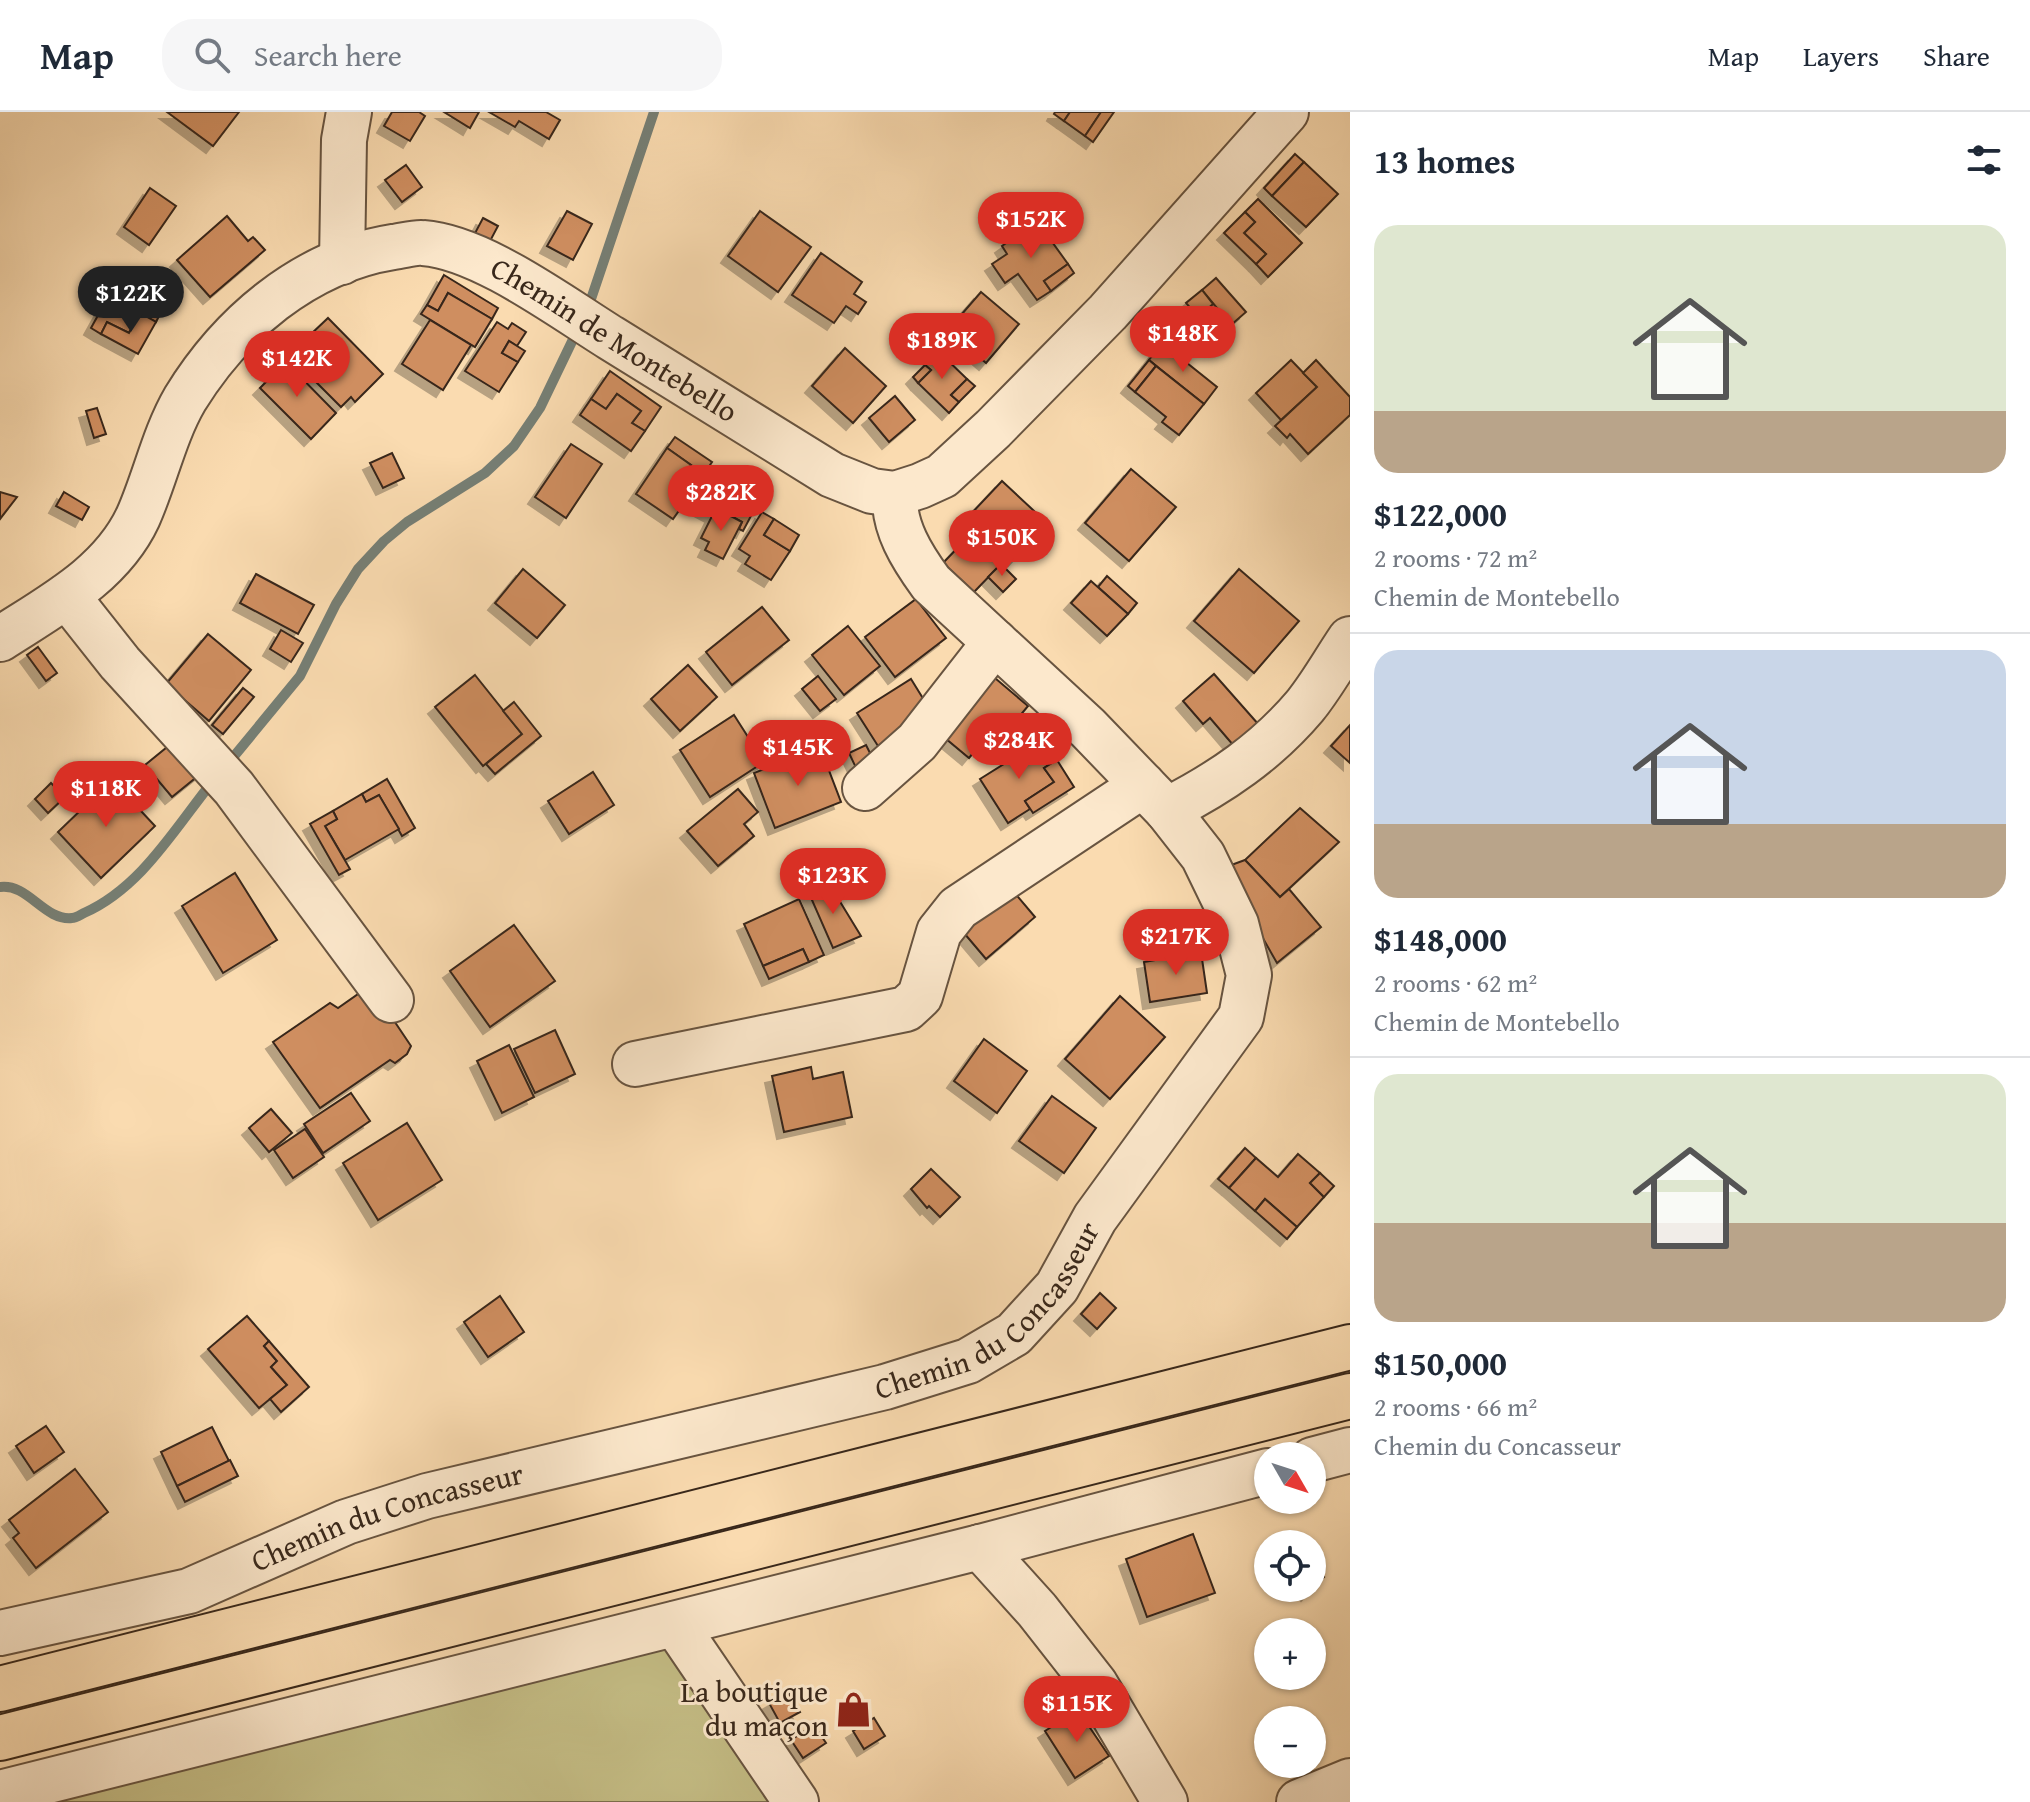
<!DOCTYPE html>
<meta charset="utf-8">
<style>
body{margin:0;font-family:"Gentium Book Plus",serif;background:#f6f6f7;color:#1f2937;height:100vh;display:flex;flex-direction:column;font-size:30px;white-space:nowrap}
*{box-sizing:border-box;margin:0}
p{font-size:26px;color:#747a83}
.icon{flex:none;width:44px;height:44px;fill:none;stroke:currentColor;stroke-width:2;stroke-linecap:round;stroke-linejoin:round}
.map{position:relative;flex:1;overflow:hidden}
.details{display:flex;flex-direction:column;background:#fff;width:680px}
.details>*{flex:none}
.needle{width:52px;rotate:129deg}
.fabs{position:absolute;left:1254px;top:1330px;display:grid;gap:16px}
.fabs a{display:grid;place-items:center;width:72px;height:72px;border-radius:50%;background:#fff;box-shadow:0 2px 6px #0004;font-size:40px}
.price{position:absolute;translate:-50% -68px;padding:0 18px;border-radius:28px;background:#d93025;color:#fff;font-size:26px;line-height:52px;filter:drop-shadow(0 2px 4px #0008)}
.price::after{content:'';position:absolute;left:50%;top:48px;width:24px;height:18px;margin-left:-12px;background:inherit;clip-path:polygon(0 0,100% 0,50% 100%)}
.price.active{background:#222;color:#fff}
ul{padding:0;list-style:none}
li{display:grid;align-content:center;gap:16px;height:424px;padding:0 24px}
li+li{border-top:2px solid #e0e1e3}
li span{display:grid;place-items:center;height:248px;border-radius:24px;color:#555}
li>.icon{margin-inline-start:auto}
span .icon{width:144px;height:144px;fill:#fffc;stroke-width:1}
li b{font-size:34px}
h2{display:flex;justify-content:space-between;align-items:center;height:96px;padding:0 24px;font-size:34px}
header{display:flex;align-items:center;gap:48px;box-sizing:border-box;height:112px;padding:0 40px;background:#fff;border-bottom:2px solid #e0e1e3}
header strong{font-size:38px}
nav{display:flex;gap:44px;margin-inline-start:auto;font-size:28px}
.search{width:560px;height:72px;background:#f6f6f7;display:flex;align-items:center;gap:20px;box-sizing:border-box;padding:0 28px;border-radius:32px;color:#747a83;font-size:30px}
main{display:flex;flex:1;min-height:0}
.map>svg:first-child{display:block}
.green{fill:#c5be86;stroke:#7e7250;stroke-width:2}
.lines{fill:none;stroke-linecap:round;stroke-linejoin:round}
.stream{stroke:#767f75;stroke-width:10}
.building{fill:#cf8e60;stroke:#38271a;stroke-width:2;filter:url(#shadow)}
.minor-casing{stroke:#685440;stroke-width:48}
.highway-casing{stroke:#38271a;stroke-width:48}
.minor{stroke:#fce8cc;stroke-width:44}
.highway{stroke:#fadbb0;stroke-width:44}
.labels{text-anchor:middle;stroke-width:6;stroke-linejoin:round;paint-order:stroke}
.street-label{font-size:30px;fill:#38271a;stroke:#fce8cc}
.poi-label{font-size:30px;fill:#38271a;stroke:#fce8cc;text-anchor:end}
</style>
<header>
<strong>Map</strong>
<div class="search"><svg class="icon" aria-label="search" viewBox="0 0 24 24"><circle cx="10" cy="10" r="6"/><path d="M15 15l6 6"/></svg>Search here</div>
<nav><a>Map</a><a>Layers</a><a>Share</a></nav>
</header>
<main>
<div class="map">
<svg width="1350" height="1690" viewBox="0 0 1350 1690">
<defs>
<filter id="shadow"><feDropShadow dx="-7" dy="7" stdDeviation="0" flood-color="#0004"/></filter>
</defs>
<rect width="100%" height="100%" fill="#fadbb0"/>
<filter id="stains"><feTurbulence type="fractalNoise" baseFrequency=".0025" numOctaves="4"/><feColorMatrix values="0 0 0 0 .2 0 0 0 0 .09 0 0 0 0 .02 0 0 0 .5 -.17"/></filter>
<radialGradient id="worn" r=".72"><stop offset=".6" stop-color="#630" stop-opacity="0"/><stop offset="1" stop-color="#630" stop-opacity=".3"/></radialGradient>
<path class="green" d="M675 1512 796 1690H0Z"/>
<g class="lines">
<g class="stream">
<path d="M587 199 654 0"/>
<path d="M226 654 300 564 336 492 358 457 384 429 407 410 485 361 514 334 540 296 578 217"/>
<path d="M0 775C28 771 44 809 72 806 76 806 80 803 84 801 141 776 175 716 213 669"/>
</g>
</g>
<g class="building">
<path d="M167 0H239L213 34Z"/>
<path d="M392 0H419L425 4 410 29 384 14Z"/>
<path d="M444 0H479L470 16Z"/>
<path d="M489 0H546L560 8 549 27 519 9 515 15Z"/>
<path d="M1055 0H1070L1064 9 1054 2Z"/>
<path d="M1070 0H1101L1085 24 1064 9Z"/>
<path d="M1101 0H1114L1093 30 1085 24Z"/>
<path d="M1295 42 1304 50 1272 84 1264 76Z"/>
<path d="M1304 50 1338 82 1306 115 1272 84Z"/>
<path d="M406 53 422 75 402 90 385 68Z"/>
<path d="M150 76 176 94 149 133 124 115Z"/>
<path d="M1258 87 1302 131 1268 165 1256 152 1266 142 1244 121 1255 110 1245 100Z"/>
<path d="M567 99 592 112 573 148 547 134Z"/>
<path d="M760 99 811 135 778 180 728 144Z"/>
<path d="M1245 100 1255 110 1244 121 1266 142 1256 152 1224 121Z"/>
<path d="M227 104 248 129 253 125 265 138 210 185 177 148Z"/>
<path d="M483 106 498 114 489 131 474 123Z"/>
<path d="M1037 109 1068 152 1044 169 1051 179 1037 188 1018 162 1005 171 992 152 1007 142 1002 134Z"/>
<path d="M821 141 862 170 854 182 866 190 858 202 846 194 834 211 792 183Z"/>
<path d="M1068 152 1074 161 1051 179 1044 169Z"/>
<path d="M444 163 498 196 492 207 448 181 438 199 427 193Z"/>
<path d="M1216 166 1246 200 1231 213 1202 178Z"/>
<path d="M117 169 164 194 156 210 140 201 129 221 107 210 101 222 91 216Z"/>
<path d="M1202 178 1213 192 1198 205 1186 191Z"/>
<path d="M981 180 1019 212 986 251 948 218Z"/>
<path d="M448 181 492 207 475 235 421 202 427 193 438 199Z"/>
<path d="M140 201 156 210 138 242 101 222 107 210 129 221Z"/>
<path d="M328 206 383 262 355 290 351 285 341 295 289 243Z"/>
<path d="M430 208 471 233 443 278 402 252Z"/>
<path d="M497 210 508 217 512 211 526 220 517 234 509 229 502 241 518 250 499 280 465 259Z"/>
<path d="M509 229 525 239 518 250 502 241Z"/>
<path d="M1162 231 1217 275 1204 292 1149 248Z"/>
<path d="M845 236 886 274 853 311 812 274Z"/>
<path d="M938 239 967 267 951 283 959 290 949 301 918 271 931 258 925 253Z"/>
<path d="M281 245 336 301 311 327 260 276 272 264 267 259Z"/>
<path d="M1149 248 1156 254 1135 280 1128 274Z"/>
<path d="M1291 248 1317 275 1281 308 1256 281Z"/>
<path d="M1316 248 1350 285V303L1308 342 1290 322 1287 326 1275 314 1317 275 1303 261Z"/>
<path d="M925 253 931 258 918 271 913 265Z"/>
<path d="M1156 254 1204 292 1179 323 1162 310 1166 305 1135 280Z"/>
<path d="M610 259 661 295 645 319 632 311 641 299 617 282 606 297 591 287Z"/>
<path d="M967 267 975 274 959 290 951 283Z"/>
<path d="M617 282 641 299 632 311 645 319 631 339 580 303 591 287 606 297Z"/>
<path d="M895 284 915 308 889 330 869 306Z"/>
<path d="M97 296 106 322 94 326 86 299Z"/>
<path d="M675 325 712 350 685 390 672 381 691 353 667 336Z"/>
<path d="M571 332 602 352 566 406 535 385Z"/>
<path d="M667 336 691 353 672 381 685 390 673 407 636 382Z"/>
<path d="M392 341 404 366 383 376 370 351Z"/>
<path d="M1131 357 1176 395 1129 449 1085 411Z"/>
<path d="M720 363 761 385 743 419 739 417 742 410 716 396 712 403 701 397Z"/>
<path d="M1002 369 1048 412 1015 447 969 404Z"/>
<path d="M0 380 17 385 0 407Z"/>
<path d="M64 380 89 395 82 408 56 394Z"/>
<path d="M716 396 742 410 723 447 705 438 709 430 701 426Z"/>
<path d="M762 400 774 407 764 423 790 439 771 468 745 452 750 444 739 437Z"/>
<path d="M774 407 799 423 790 439 764 423Z"/>
<path d="M970 423 1001 452 974 480 943 451Z"/>
<path d="M1001 452 1016 467 1003 480 988 465Z"/>
<path d="M523 457 565 493 537 526 495 491Z"/>
<path d="M1239 457 1299 509 1254 561 1194 509Z"/>
<path d="M256 462 314 493 298 522 240 491Z"/>
<path d="M1107 464 1137 491 1128 502 1098 475Z"/>
<path d="M1091 469 1128 502 1107 524 1071 491Z"/>
<path d="M916 487 946 526 895 565 865 525Z"/>
<path d="M762 495 789 528 732 573 706 540Z"/>
<path d="M848 514 880 554 844 583 812 543Z"/>
<path d="M281 518 303 531 291 550 270 537Z"/>
<path d="M208 522 251 558 209 609 166 572Z"/>
<path d="M38 535 57 561 46 569 27 543Z"/>
<path d="M688 553 717 585 680 619 651 587Z"/>
<path d="M989 561 1028 594 994 635 983 629 969 646 939 621Z"/>
<path d="M1214 562 1259 613 1234 634 1210 606 1203 612 1183 589Z"/>
<path d="M475 563 522 622 483 654 435 595Z"/>
<path d="M818 564 836 587 820 599 802 577Z"/>
<path d="M911 567 932 601 878 634 857 601Z"/>
<path d="M243 576 254 585 223 622 212 613Z"/>
<path d="M514 590 541 624 495 662 486 652 522 622 503 599Z"/>
<path d="M734 603 764 650 710 685 680 638Z"/>
<path d="M1350 613V651L1331 634Z"/>
<path d="M838 614 848 636 829 645 819 623Z"/>
<path d="M177 627 204 659 172 685 145 653Z"/>
<path d="M1039 630 1053 650 1044 656 1054 670 1025 689 1030 697 1008 711 980 667Z"/>
<path d="M866 633 875 651 858 660 849 641Z"/>
<path d="M820 635 841 690 775 716 754 661Z"/>
<path d="M1057 648 1074 675 1033 701 1025 689 1054 670 1044 656Z"/>
<path d="M593 660 614 693 569 722 548 689Z"/>
<path d="M387 667 415 716 402 724 379 683 366 690 362 682Z"/>
<path d="M112 668 155 714 101 766 58 720Z"/>
<path d="M51 671 65 685 48 701 35 687Z"/>
<path d="M738 677 758 700 744 712 754 724 718 754 687 719Z"/>
<path d="M362 682 366 690 379 683 399 717 345 748 325 714 337 707 333 699Z"/>
<path d="M1300 696 1339 730 1280 785 1245 748Z"/>
<path d="M333 699 337 707 325 714 350 757 339 763 310 712Z"/>
<path d="M1245 748 1280 785 1289 777 1321 815 1277 851 1223 756Z"/>
<path d="M235 761 277 828 223 861 182 794Z"/>
<path d="M828 770 861 824 833 836 808 779Z"/>
<path d="M1013 779 1035 805 986 847 964 821Z"/>
<path d="M799 787 824 843 809 850 803 837 763 854 744 812Z"/>
<path d="M514 813 555 869 490 915 450 859Z"/>
<path d="M803 837 809 850 769 867 763 854Z"/>
<path d="M1201 840 1207 881 1150 890 1144 850Z"/>
<path d="M372 876 411 934 407 942 395 951 390 948 320 996 273 930 330 891 338 896 361 880Z"/>
<path d="M1120 884 1165 925 1110 987 1065 947Z"/>
<path d="M555 918 575 962 535 981 514 937Z"/>
<path d="M984 927 1027 959 997 1001 954 969Z"/>
<path d="M509 933 534 985 502 1001 477 949Z"/>
<path d="M811 955 813 967 843 960 852 1005 784 1020 772 964Z"/>
<path d="M351 981 370 1009 323 1041 304 1012Z"/>
<path d="M1052 984 1096 1016 1064 1061 1019 1029Z"/>
<path d="M271 997 292 1021 269 1040 249 1016Z"/>
<path d="M407 1011 442 1068 378 1108 343 1051Z"/>
<path d="M305 1017 324 1045 293 1066 274 1038Z"/>
<path d="M1245 1036 1256 1046 1229 1076 1218 1067Z"/>
<path d="M1298 1042 1320 1061 1310 1071 1324 1085 1297 1115 1265 1087 1255 1099 1229 1076 1256 1046 1278 1065Z"/>
<path d="M931 1057 960 1085 940 1105 929 1094 927 1096 911 1077Z"/>
<path d="M1320 1061 1334 1074 1324 1085 1310 1071Z"/>
<path d="M1265 1087 1297 1115 1287 1127 1255 1099Z"/>
<path d="M1100 1181 1116 1196 1097 1217 1081 1202Z"/>
<path d="M500 1184 524 1220 488 1245 464 1210Z"/>
<path d="M247 1204 269 1229 264 1234 277 1249 271 1255 287 1273 259 1296 208 1237Z"/>
<path d="M269 1229 309 1275 281 1300 270 1287 287 1273 271 1255 277 1249 264 1234Z"/>
<path d="M46 1314 64 1340 34 1361 16 1334Z"/>
<path d="M212 1315 229 1349 177 1374 161 1340Z"/>
<path d="M230 1348 238 1364 185 1390 177 1374Z"/>
<path d="M75 1357 108 1400 36 1456 13 1426 19 1421 9 1408Z"/>
<path d="M1193 1422 1215 1481 1147 1505 1126 1447Z"/>
<path d="M1312 1453 1324 1465 1308 1482 1302 1476H1312Z"/>
<path d="M788 1580 800 1600 780 1611 769 1591Z"/>
<path d="M1078 1598 1109 1644 1075 1666 1045 1619Z"/>
<path d="M874 1606 885 1624 864 1637 853 1619Z"/>
<path d="M814 1613 826 1631 803 1646 791 1628Z"/>
</g>
<g class="lines">
<defs>
<g id="minor">
<path d="M342 150 344 28 349 0"/>
<path d="M67 484 120 551 234 676 391 888"/>
<path id="s1" d="M0 527C51 494 111 463 138 405 155 367 164 323 185 287 231 212 305 149 393 135 403 134 414 130 423 131 481 135 561 195 611 226 684 272 758 317 832 363L872 379 895 382 920 374 942 364 993 317 1108 200 1286 0"/>
<path d="M865 676 917 630 995 530"/>
<path d="M1167 698C1220 671 1266 640 1305 594 1322 573 1335 549 1350 527"/>
<path d="M635 952 906 897 920 884 939 820 958 796 1143 673"/>
<path d="M1312 1348 1350 1338"/>
<path d="M980 1435 1037 1498 1095 1572 1165 1690"/>
<path d="M675 1512 796 1690"/>
<path id="s2" d="M0 1521 189 1479 346 1410 427 1384 885 1275 968 1249 1014 1222 1057 1175 1095 1106 1241 905 1249 863 1236 812 1203 744 1167 698 1088 616 931 471C912 445 893 415 895 382"/>
<path d="M0 1681 980 1435 1268 1359"/>
<path d="M1299 1690 1350 1669"/>
</g>
<g id="highway">
<path d="M0 1577 1350 1235"/>
<path d="M0 1626 1350 1284"/>
</g>
</defs>
<use href="#minor" class="minor-casing"/>
<use href="#highway" class="highway-casing"/>
<use href="#minor" class="minor"/>
<use href="#highway" class="highway"/>
</g>
<defs>
<symbol id="shop-bare" viewBox="-9 -9 18 18"><path d="M-5-2.5h2.3a2.7 3.5 0 0 1 5.4 0H5L5.5 6h-11ZM-1.5-2.5h3a1.5 2.3 0 0 0-3 0Z" fill="#8f2418" stroke="#fce8cc" stroke-width="2.5" paint-order="stroke"/></symbol>
</defs>
<g fill-rule="evenodd">
<use href="#shop-bare" x="828" y="1572" width="51" height="51"/>
</g>
<g class="labels">
<g class="street-label">
<text dy="10" stroke="none"><textPath href="#s1" startOffset="826">Chemin de Montebello</textPath></text>
<text dy="10" stroke="none"><textPath href="#s2" startOffset="1054">Chemin du Concasseur</textPath></text>
<text dy="10" stroke="none"><textPath href="#s2" startOffset="406">Chemin du Concasseur</textPath></text>
</g>
<g class="poi-label">
<text x="828" y="1590">La boutique<tspan x="828" dy="34">du maçon</tspan></text>
</g>
</g>
<rect width="100%" height="100%" filter="url(#stains)"/>
<rect width="100%" height="100%" fill="url(#worn)"/>
</svg>
<div class="fabs">
<a><svg class="needle" viewBox="-14 -14 28 28"><path d="M0-13l5 13h-10z" fill="#e53935"/><path d="M0 13l5-13h-10z" fill="#747a83"/></svg></a>
<a><svg class="icon" aria-label="locate" viewBox="0 0 24 24"><circle cx="12" cy="12" r="6"/><path d="M12 2v4M12 18v4M2 12h4M18 12h4"/></svg></a>
<a>+</a>
<a>−</a>
</div>
<b class="price" style="left:1031px;top:148px">$152K</b>
<b class="price active" style="left:131px;top:222px">$122K</b>
<b class="price" style="left:1183px;top:262px">$148K</b>
<b class="price" style="left:942px;top:269px">$189K</b>
<b class="price" style="left:297px;top:287px">$142K</b>
<b class="price" style="left:721px;top:421px">$282K</b>
<b class="price" style="left:1002px;top:466px">$150K</b>
<b class="price" style="left:1019px;top:669px">$284K</b>
<b class="price" style="left:798px;top:676px">$145K</b>
<b class="price" style="left:106px;top:717px">$118K</b>
<b class="price" style="left:833px;top:804px">$123K</b>
<b class="price" style="left:1176px;top:865px">$217K</b>
<b class="price" style="left:1077px;top:1632px">$115K</b>
</div>
<section class="details">
<h2>13 homes<svg class="icon" aria-label="filters" viewBox="0 0 24 24"><path d="M4 7h16M4 17h16"/><circle cx="9" cy="7" r="2"/><circle cx="15" cy="17" r="2"/></svg></h2>
<ul>
<li><span style="background:linear-gradient(#dfe7d0 75%,#b9a48a 0)"><svg class="icon" aria-label="home" viewBox="0 0 24 24"><path d="M3 11l9-7 9 7M6 9v11h12V9"/></svg></span><div><b>$122,000</b><p>2 rooms · 72 m²</p><p>Chemin de Montebello</p></div></li>
<li><span style="background:linear-gradient(#c9d6e8 70%,#b9a48a 0)"><svg class="icon" aria-label="home" viewBox="0 0 24 24"><path d="M3 11l9-7 9 7M6 9v11h12V9"/></svg></span><div><b>$148,000</b><p>2 rooms · 62 m²</p><p>Chemin de Montebello</p></div></li>
<li><span style="background:linear-gradient(#dfe7d0 60%,#b9a48a 0)"><svg class="icon" aria-label="home" viewBox="0 0 24 24"><path d="M3 11l9-7 9 7M6 9v11h12V9"/></svg></span><div><b>$150,000</b><p>2 rooms · 66 m²</p><p>Chemin du Concasseur</p></div></li>
</ul>
</section>
</main>
